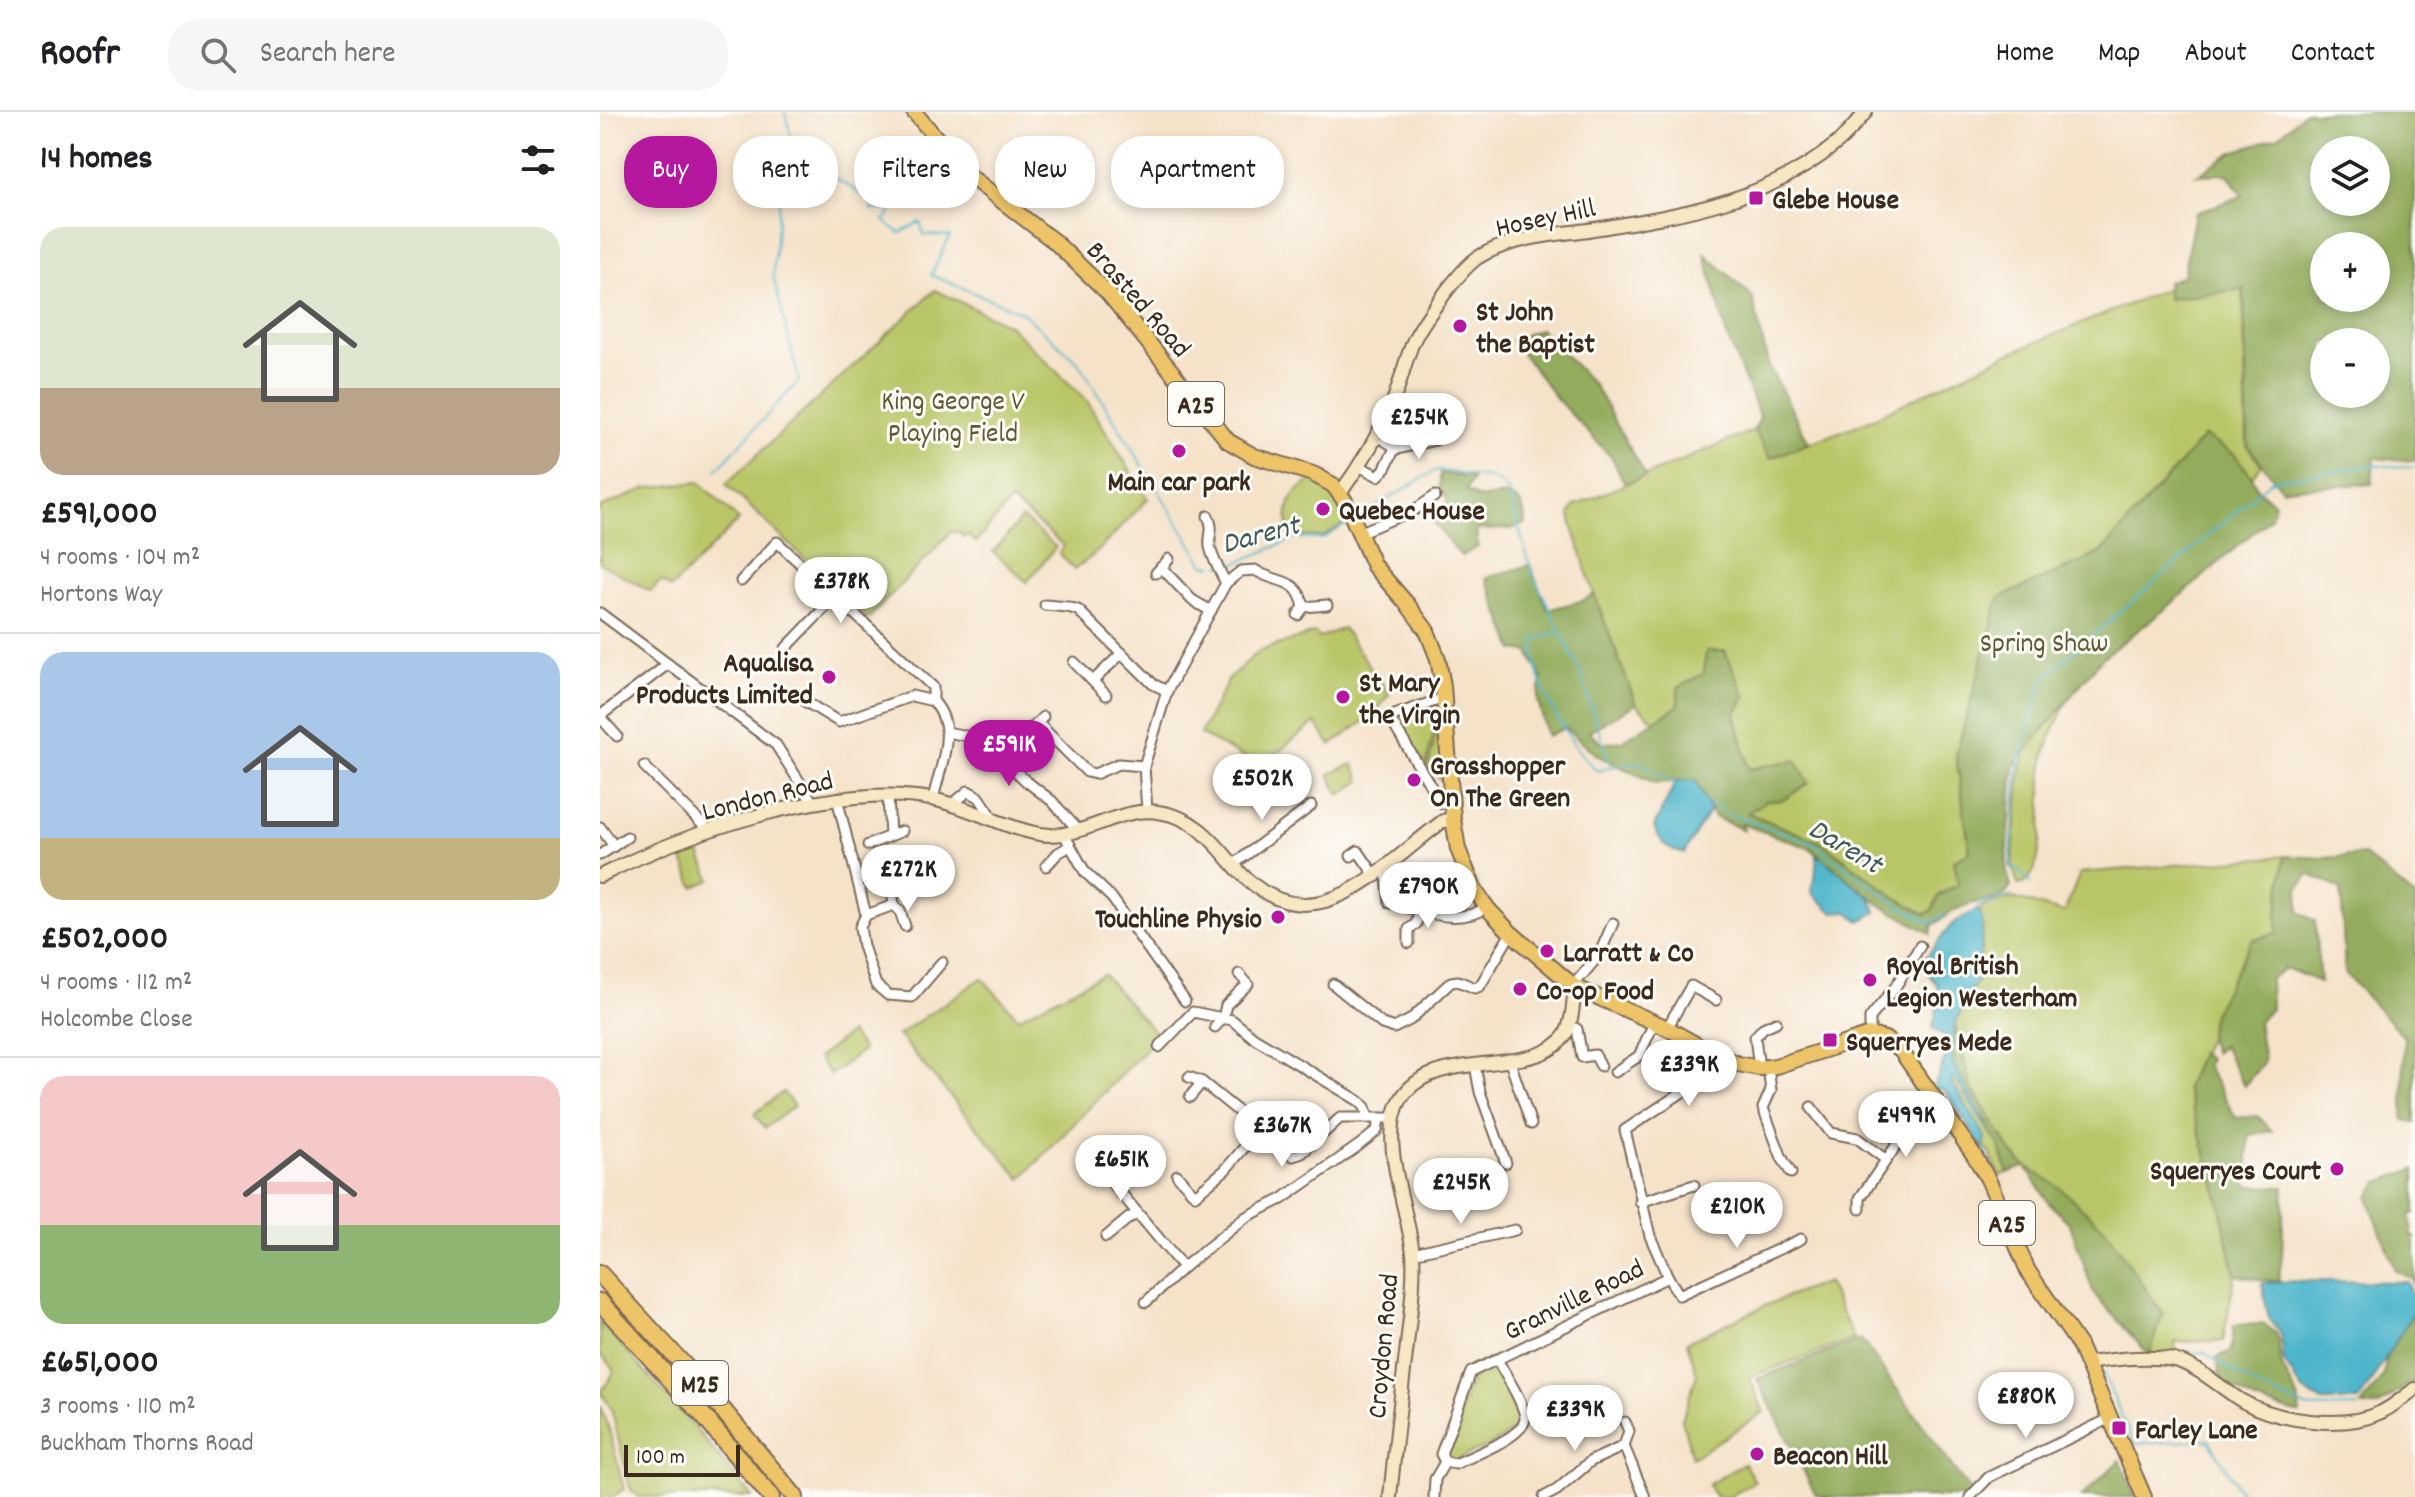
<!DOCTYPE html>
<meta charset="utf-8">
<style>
body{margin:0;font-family:Dekko,sans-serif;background:#f6f6f6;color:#202124;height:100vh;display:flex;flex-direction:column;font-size:30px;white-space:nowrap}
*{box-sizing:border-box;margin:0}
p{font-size:26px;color:#757577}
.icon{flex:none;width:44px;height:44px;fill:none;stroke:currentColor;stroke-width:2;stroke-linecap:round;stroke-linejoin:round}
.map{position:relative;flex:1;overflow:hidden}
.sheet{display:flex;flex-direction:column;background:#fff;width:600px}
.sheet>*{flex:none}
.guide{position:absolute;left:24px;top:24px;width:760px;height:72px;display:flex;gap:16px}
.tools{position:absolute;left:1710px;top:24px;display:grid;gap:16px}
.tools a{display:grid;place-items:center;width:80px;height:80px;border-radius:50%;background:#fff;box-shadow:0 4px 12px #0003;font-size:40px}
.scale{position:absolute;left:24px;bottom:20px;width:116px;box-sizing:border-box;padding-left:8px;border:4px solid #3b2a1e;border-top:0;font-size:22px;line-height:28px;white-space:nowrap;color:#3b2a1e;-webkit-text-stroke:6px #fdfcf7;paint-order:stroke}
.price{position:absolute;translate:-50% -68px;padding:0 18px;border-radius:28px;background:#fff;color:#222;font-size:26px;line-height:52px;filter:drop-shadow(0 2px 4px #0008)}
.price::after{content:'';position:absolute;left:50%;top:48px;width:24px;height:18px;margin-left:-12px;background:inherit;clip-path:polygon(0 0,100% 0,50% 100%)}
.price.current{background:#b5179e;color:#fff}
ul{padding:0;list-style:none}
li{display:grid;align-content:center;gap:16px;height:424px;padding:0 40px}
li+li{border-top:2px solid #e0e0e0}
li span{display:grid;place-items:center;height:248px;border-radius:24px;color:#555}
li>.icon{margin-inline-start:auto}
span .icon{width:144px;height:144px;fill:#fffc;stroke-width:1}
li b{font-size:34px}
h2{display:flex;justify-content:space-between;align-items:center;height:96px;padding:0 40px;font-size:34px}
.chip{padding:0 28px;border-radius:32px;background:#fff;box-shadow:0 4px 12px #0003;font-size:28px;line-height:72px}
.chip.current{background:#b5179e;color:#fff}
header{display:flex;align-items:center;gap:48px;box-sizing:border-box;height:112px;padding:0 40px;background:#fff;border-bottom:2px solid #e0e0e0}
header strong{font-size:38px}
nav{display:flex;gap:44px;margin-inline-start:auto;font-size:28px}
.search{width:560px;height:72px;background:#f6f6f6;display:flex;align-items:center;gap:20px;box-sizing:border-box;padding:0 28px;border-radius:32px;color:#757577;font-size:30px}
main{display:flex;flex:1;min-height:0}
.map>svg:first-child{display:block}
.green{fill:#b9c668;stroke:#7a7843;stroke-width:2}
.forest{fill:#92ab5c;stroke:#666a3d;stroke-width:2;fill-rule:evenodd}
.water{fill:#4db5cb;stroke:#447074;stroke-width:2}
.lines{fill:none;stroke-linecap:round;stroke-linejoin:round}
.stream{stroke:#4db5cb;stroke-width:2}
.street-casing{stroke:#7c6a5a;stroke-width:13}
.secondary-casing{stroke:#7c6a5a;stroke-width:16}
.primary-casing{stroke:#7c6a5a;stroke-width:18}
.highway-casing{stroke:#7c6a5a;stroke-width:20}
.street{stroke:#fff;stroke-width:9}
.secondary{stroke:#f8e7c3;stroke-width:12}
.primary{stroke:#eec469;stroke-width:14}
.highway{stroke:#eec469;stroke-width:16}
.poi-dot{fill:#b5179e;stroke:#fdfcf7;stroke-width:3}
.labels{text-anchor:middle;stroke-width:6;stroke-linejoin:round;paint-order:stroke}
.shield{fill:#fdfcf7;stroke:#75695f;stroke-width:2}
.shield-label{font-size:26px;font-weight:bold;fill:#3b2a1e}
.poi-label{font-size:28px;font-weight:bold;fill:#3b2a1e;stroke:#fdfcf7;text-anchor:start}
.street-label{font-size:28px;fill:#3b2a1e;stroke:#fdfcf7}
.park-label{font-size:28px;fill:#615934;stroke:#fdfcf7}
.water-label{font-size:30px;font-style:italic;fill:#415b5b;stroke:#fdfcf7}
</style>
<header>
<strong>Roofr</strong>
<div class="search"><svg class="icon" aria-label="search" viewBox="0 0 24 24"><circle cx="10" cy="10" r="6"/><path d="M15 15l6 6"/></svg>Search here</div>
<nav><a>Home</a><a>Map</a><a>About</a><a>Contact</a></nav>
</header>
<main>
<section class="sheet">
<h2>14 homes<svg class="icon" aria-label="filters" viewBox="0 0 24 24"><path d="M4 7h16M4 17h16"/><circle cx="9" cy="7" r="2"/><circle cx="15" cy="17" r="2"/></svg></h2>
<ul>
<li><span style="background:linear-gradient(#dfe7d0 65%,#b9a48a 0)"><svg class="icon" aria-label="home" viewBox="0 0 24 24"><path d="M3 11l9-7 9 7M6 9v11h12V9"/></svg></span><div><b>£591,000</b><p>4 rooms · 104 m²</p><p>Hortons Way</p></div></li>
<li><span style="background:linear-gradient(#a9c7e8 75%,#c2b280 0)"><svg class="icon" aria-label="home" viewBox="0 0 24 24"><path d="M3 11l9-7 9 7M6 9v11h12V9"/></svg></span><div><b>£502,000</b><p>4 rooms · 112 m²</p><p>Holcombe Close</p></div></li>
<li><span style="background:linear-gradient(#f6c9c9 60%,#8fb573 0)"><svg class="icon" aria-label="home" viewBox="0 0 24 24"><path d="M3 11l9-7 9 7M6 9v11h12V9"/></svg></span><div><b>£651,000</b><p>3 rooms · 110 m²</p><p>Buckham Thorns Road</p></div></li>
</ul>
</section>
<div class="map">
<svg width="1815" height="1385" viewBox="0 0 1815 1385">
<rect width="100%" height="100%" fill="#fdfcf7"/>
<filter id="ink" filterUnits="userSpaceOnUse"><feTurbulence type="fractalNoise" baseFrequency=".0125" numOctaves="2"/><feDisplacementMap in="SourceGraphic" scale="16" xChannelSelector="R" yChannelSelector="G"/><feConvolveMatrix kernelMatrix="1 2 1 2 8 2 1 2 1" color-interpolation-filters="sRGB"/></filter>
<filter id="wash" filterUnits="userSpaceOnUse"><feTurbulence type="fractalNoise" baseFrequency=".006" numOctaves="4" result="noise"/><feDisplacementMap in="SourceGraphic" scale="32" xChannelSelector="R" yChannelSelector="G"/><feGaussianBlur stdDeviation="1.8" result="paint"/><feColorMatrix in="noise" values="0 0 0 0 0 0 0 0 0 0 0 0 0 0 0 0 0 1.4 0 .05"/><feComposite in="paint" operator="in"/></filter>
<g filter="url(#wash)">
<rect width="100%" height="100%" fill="#f5e2c9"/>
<g class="green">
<path d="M1568 176V186L1643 177 1647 334 1661 353 1652 365 1634 342 1604 324 1501 441 1399 486 1356 643 1370 740 1358 773 1339 783 1332 798 1325 802 1294 784 1222 731 1147 701 1166 689 1183 688 1196 648 1149 657 1135 603 1145 584 1125 540 1104 561 1078 576V594L1054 609 1036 592 994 482 972 412 970 402 974 394 1154 318 1170 346 1263 311 1405 243Z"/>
<path d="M335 178 409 213 487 289 548 387 496 441 474 458 459 441 464 434 411 389 376 430 368 423 364 426 359 420H351L268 507 126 372Z"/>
<path d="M715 366 732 379 749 409 723 425 688 424C687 392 686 384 715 366Z"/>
<path d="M99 370 139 408 71 476 62 469 50 479 0 451V396L47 376Z"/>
<path d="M422 406 456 435 427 470 393 440Z"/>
<path d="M743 516 789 582C776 605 751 618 731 633L715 611 660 654 600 622 630 565 659 539 715 521 719 526Z"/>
<path d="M1470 583C1460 605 1446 629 1443 653 1439 679 1450 769 1418 773L1412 754 1421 656 1428 635Z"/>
<path d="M837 592 839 595 826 654 797 607Z"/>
<path d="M840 603 842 631H838V634L842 635 846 664 839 667 837 663H831L828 656Z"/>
<path d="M753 652 761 669 740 683 729 662Z"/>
<path d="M97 734 111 768 94 775 80 741Z"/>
<path d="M1685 744 1677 802V821L1652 828 1613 902 1608 926 1586 976 1614 1067 1635 1163 1623 1229 1575 1230 1576 1240 1549 1243 1563 1202 1425 1054 1400 1064 1389 1039 1384 1038 1346 980 1339 976 1333 978 1347 941 1344 924 1355 913 1369 881 1378 869 1383 810 1379 799 1386 793 1414 786 1464 801 1480 761Z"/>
<path d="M503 862 558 924 421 1067 298 923 382 866 418 906Z"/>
<path d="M250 921 263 938 230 963 218 946Z"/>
<path d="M183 980 194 994 165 1016 154 1002Z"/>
<path d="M1227 1170 1254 1227 1149 1265 1164 1300 1092 1346 1082 1307 1097 1262 1087 1230 1171 1191Z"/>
<path d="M0 1210 91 1311 152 1385H38L30 1376 11 1296 1 1280 12 1264 14 1256 0 1242Z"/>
<path d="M889 1256C908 1261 913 1288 920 1304 919 1326 872 1340 853 1349L847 1346 845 1341 872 1266Z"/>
<path d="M0 1294 9 1317 24 1377 13 1385H0Z"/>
<path d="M1144 1351 1155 1370 1129 1385H1116L1108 1373Z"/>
</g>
<g class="forest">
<path d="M1705 0H1815V349L1774 346 1772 372 1682 377 1648 334 1644 177 1568 187 1567 170 1583 164 1595 101 1642 84 1628 62 1597 63 1633 40 1679 24ZM1724 38H1776V90H1724ZM1724 134H1776V186H1724ZM1724 230H1776V282H1724Z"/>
<path d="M1105 142 1152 184 1168 252 1209 331 1170 346 1154 318 1160 306 1127 224Z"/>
<path d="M940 217 994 273 1046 364 1025 372 1012 346 957 287 912 228Z"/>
<path d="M1604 324 1634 342 1652 365 1658 378 1675 391 1671 405 1568 495 1502 546 1414 654 1406 757 1411 774C1403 793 1376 787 1359 796 1350 800 1341 808 1332 814L1331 822 1279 792 1210 736 1142 712 1144 718 1114 705 1095 668 1055 671 998 644 965 616 947 624 938 588 942 567 929 540 914 538 886 466 930 453 948 498 984 488 994 482 1036 592 989 619 1002 632 1022 629 1078 594V576L1104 561 1106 539H1125L1145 584 1135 603 1149 657 1196 648 1209 671 1183 688 1166 689 1148 701 1222 731 1294 784 1325 802 1332 798 1339 783 1358 773 1354 748 1370 740 1356 643 1399 486 1501 441Z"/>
<path d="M840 361 873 366 866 379 881 387C906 381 925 380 925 412L910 417 876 418 878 435 861 444 831 408 846 396 847 387 840 377Z"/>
<path d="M1764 743 1815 785V1011L1803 1007 1804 925 1745 861 1741 777 1709 762 1698 777 1699 800 1715 809 1720 870 1685 856 1670 867 1671 897 1658 910 1664 950 1644 974 1623 934 1614 941 1608 926 1613 902 1652 828 1677 821V802L1685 744 1724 746Z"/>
<path d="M1355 913 1371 975 1410 1038 1425 1054 1459 1075 1503 1115 1563 1202 1549 1243 1494 1182 1470 1112 1449 1091 1425 1054 1408 1061 1399 1033 1376 1000 1389 1012 1377 997 1352 950Z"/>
<path d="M1600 941 1609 947 1606 953 1636 1006 1658 1004 1672 1019 1649 1023 1647 1074 1684 1075 1682 1144 1678 1170 1635 1163 1614 1067 1586 976Z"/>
<path d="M1815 1057V1101L1810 1103 1812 1124 1815 1125V1174L1813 1168 1795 1158 1768 1086 1779 1070Z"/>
<path d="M1815 1202V1268L1778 1294H1761L1784 1263 1791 1215Z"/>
<path d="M1664 1212 1677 1222 1682 1255 1698 1285 1700 1302 1655 1289 1621 1269 1617 1246 1631 1239 1634 1213Z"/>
<path d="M1261 1227 1374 1385H1221L1215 1381 1157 1267Z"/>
<path d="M1520 1348 1535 1385H1481Z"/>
</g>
<g class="water">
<path d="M1095 668 1110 698 1084 741C1067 738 1061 731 1054 715L1076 669Z"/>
<path d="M1217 742 1271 786 1276 800 1260 809 1247 799 1233 800 1213 782 1211 776 1215 767Z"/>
<path d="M1375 799H1379L1383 810 1378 869 1368 881 1354 916 1352 950 1390 1018 1376 1000 1356 968 1353 966 1351 969 1385 1024V1039L1346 980 1339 976 1333 978 1347 941 1344 924 1333 916 1339 887 1337 872 1320 853 1352 812Z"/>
<path d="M1701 1169 1807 1170 1815 1187V1198L1759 1289H1721L1703 1279 1684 1250 1681 1222 1669 1206 1662 1171Z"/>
</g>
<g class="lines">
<g class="stream">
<path d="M185 0 195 40 273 90 271 98 294 96 284 109 300 121 320 110 324 123 350 124 331 163 423 201 479 251 605 454 613 453"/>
<path d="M117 357 199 269 173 163 179 91 195 41"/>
<path d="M760 404 836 358 894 367 908 379 932 461 979 557 1011 655 1039 650 1076 672"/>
<path d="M619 453 634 452 696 426 723 427 747 412"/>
<path d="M960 520 935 527C928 564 970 636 998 659L1010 655"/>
<path d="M1106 689 1130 703 1212 730 1302 795 1331 811 1345 802"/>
<path d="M1430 771 1419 759 1410 755 1418 655 1443 567 1672 368 1776 353 1815 356"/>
<path d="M1375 799 1379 794 1411 784"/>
<path d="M1384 1037 1415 1112"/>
<path d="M1483 1227 1495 1244"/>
<path d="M1574 1243 1603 1240 1658 1275 1708 1296 1758 1295"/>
<path d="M1500 1254 1534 1332 1609 1328 1643 1385"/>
</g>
</g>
</g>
<g filter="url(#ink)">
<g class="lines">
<defs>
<g id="street">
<path d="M794 338 835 328"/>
<path d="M759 354 778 364 784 358 794 338 792 333 775 323"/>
<path d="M608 404C615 419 608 422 610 435 613 448 620 460 626 471"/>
<path d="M759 421 816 397 835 384"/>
<path d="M561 455 592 488 611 499"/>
<path d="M556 461 569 447"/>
<path d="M141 469 177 430 333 575V589"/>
<path d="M445 493 468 495 478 498 553 572 567 579"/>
<path d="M0 501 176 633 213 691"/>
<path d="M698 503 704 495 727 493"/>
<path d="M186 536 235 485"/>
<path d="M474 550 506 583"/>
<path d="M493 569 522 541"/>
<path d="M844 586 789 605 841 691H852"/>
<path d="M206 590 239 610 312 584 333 589C359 617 340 654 333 687"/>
<path d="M0 604 68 552"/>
<path d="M0 605 17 624"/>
<path d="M438 611 487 660 495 662 518 652 544 654"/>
<path d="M347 620 381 627 426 669 452 689 478 718"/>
<path d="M416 632 443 605"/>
<path d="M44 654 109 719"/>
<path d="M288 684 290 724"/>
<path d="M237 686 266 803 260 815 263 834 276 873 288 883 312 885 342 850"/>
<path d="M353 692 368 679 379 685 393 706"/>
<path d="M547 699 544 654 567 579 626 471 641 459 655 458C677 473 697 463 704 495"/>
<path d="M0 715 14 734"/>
<path d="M464 722 485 760 512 786 585 889"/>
<path d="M268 733 302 719"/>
<path d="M0 743 27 725"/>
<path d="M751 744 758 739 776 765"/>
<path d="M633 753 711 694"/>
<path d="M446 754 458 741 470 734"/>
<path d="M786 757 790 791C821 798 858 815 887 795"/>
<path d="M294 793 300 799 305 814"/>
<path d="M266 803 294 793 290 764"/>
<path d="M809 831V817L816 812 820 798"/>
<path d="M733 872 782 912 794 916 810 908 851 870 858 869 875 876 880 874 911 821"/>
<path d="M973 874 999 843 1013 811"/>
<path d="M969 913 977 917 982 945 995 943 1001 954"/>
<path d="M615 915 623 906 626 893 648 872 639 862"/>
<path d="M1067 916 1091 874 1116 888"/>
<path d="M1270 923V906L1296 874 1320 834"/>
<path d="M559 935 593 900 632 908 653 925 759 989 765 995 768 1006"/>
<path d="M1115 943 1090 975 1025 1018 1050 1124 1068 1165 1079 1183 1201 1127"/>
<path d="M909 947 931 1012"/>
<path d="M875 953 880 980 906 1051"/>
<path d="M1159 956 1155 925 1163 916 1176 910"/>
<path d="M1168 956 1171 978 1163 996 1182 1046 1191 1061"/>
<path d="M1015 960 1039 944 1054 911"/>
<path d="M589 965 602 970 693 1044 702 1041 740 1006H792"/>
<path d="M590 985 602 970"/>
<path d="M1211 995 1231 1021 1257 1026 1285 1047"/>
<path d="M505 1062 581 1153 585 1154 646 1105 682 1087 758 1034 777 1019 779 1007"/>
<path d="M577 1063 595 1083 625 1058 660 1017"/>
<path d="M1040 1090 1094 1073"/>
<path d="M1260 1097V1086L1309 1015 1341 994"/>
<path d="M506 1125 530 1105 537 1103 540 1105"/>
<path d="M813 1141 915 1118"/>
<path d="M546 1190 585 1154"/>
<path d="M1024 1334 1045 1385"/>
<path d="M845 1350 841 1342 871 1260 1068 1165"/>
<path d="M845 1350 855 1352C871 1344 928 1324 925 1304 921 1285 906 1265 897 1247"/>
<path d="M834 1385 835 1367 845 1350"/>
<path d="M944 1385 957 1378 991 1349 1024 1334 1029 1319 1025 1310"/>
<path d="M1370 1385 1389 1365 1509 1307"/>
</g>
<g id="secondary">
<path d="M741 380C759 355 777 326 790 297 800 275 804 250 814 228 823 209 860 158 877 146 908 126 952 123 988 118 1074 104 1168 90 1237 31 1248 22 1257 10 1266 0"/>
<path d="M0 764C87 720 234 670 331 687 369 694 403 716 440 722 481 729 518 694 558 700 591 704 610 725 630 749 708 844 776 759 843 709L853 707"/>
<path d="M1488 1251C1515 1247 1546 1243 1574 1248 1598 1254 1621 1276 1642 1289 1677 1309 1742 1318 1779 1301 1792 1296 1803 1285 1815 1277"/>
<path d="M790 1385C795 1334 801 1284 807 1233 810 1203 815 1172 813 1142 809 1098 777 1027 801 987 833 933 937 968 965 923 973 909 973 891 975 875"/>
</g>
<path id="primary" d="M314 0 367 62 455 130 508 181 628 329 654 344 713 362 733 373 745 389 774 454 808 493 827 519 838 547 843 574 853 707 858 737 874 777 888 797 911 821 975 875 1067 916 1115 943 1138 952 1159 956 1176 954 1270 923 1285 927 1301 939 1374 1043 1388 1067 1428 1159 1479 1233 1544 1385"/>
<g id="highway">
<path d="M0 1162 102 1273 195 1385"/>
<path d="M0 1190 101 1301 171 1385"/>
</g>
</defs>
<use href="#street" class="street-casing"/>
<use href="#secondary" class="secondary-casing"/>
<use href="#primary" class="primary-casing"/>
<use href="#highway" class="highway-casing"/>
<use href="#street" class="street"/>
<use href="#secondary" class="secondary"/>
<use href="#primary" class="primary"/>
<use href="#highway" class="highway"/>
</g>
</g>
<g class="poi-dot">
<rect x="1148" y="78" width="16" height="16" rx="4"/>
<circle cx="860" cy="214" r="8"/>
<circle cx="579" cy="339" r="8"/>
<circle cx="723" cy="397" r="8"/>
<circle cx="229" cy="565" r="8"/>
<circle cx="743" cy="585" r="8"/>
<circle cx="814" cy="668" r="8"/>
<circle cx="678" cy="805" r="8"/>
<circle cx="947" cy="839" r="8"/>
<circle cx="1270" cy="868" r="8"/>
<circle cx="920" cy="877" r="8"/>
<rect x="1222" y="920" width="16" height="16" rx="4"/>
<circle cx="1737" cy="1057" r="8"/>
<rect x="1511" y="1308" width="16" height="16" rx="4"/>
<circle cx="1157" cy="1342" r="8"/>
</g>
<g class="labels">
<g class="shield">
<rect x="568" y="270" width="56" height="44" rx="6"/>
<rect x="1379" y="1089" width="56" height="44" rx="6"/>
<rect x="72" y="1249" width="56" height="44" rx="6"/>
</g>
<g class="shield-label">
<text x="596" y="301">A25</text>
<text x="1407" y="1120">A25</text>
<text x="100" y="1280">M25</text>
</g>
<g class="poi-label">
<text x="1172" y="96">Glebe House</text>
<text x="876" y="208">St John<tspan x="876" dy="32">the Baptist</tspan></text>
<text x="579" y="378" text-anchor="middle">Main car park</text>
<text x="739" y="407">Quebec House</text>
<text x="213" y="559" text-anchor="end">Aqualisa<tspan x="213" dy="32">Products Limited</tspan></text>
<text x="759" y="579">St Mary<tspan x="759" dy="32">the Virgin</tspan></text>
<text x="830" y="662">Grasshopper<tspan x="830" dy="32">On The Green</tspan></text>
<text x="662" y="815" text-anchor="end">Touchline Physio</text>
<text x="963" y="849">Larratt &amp; Co</text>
<text x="1286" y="862">Royal British<tspan x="1286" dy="32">Legion Westerham</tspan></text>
<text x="936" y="887">Co-op Food</text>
<text x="1246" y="938">Squerryes Mede</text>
<text x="1721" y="1067" text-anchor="end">Squerryes Court</text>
<text x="1535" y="1326">Farley Lane</text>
<text x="1173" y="1352">Beacon Hill</text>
</g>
<g class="street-label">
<text transform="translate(945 104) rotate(-12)" y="10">Hosey Hill</text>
<text transform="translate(540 186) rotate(49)" y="10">Brasted Road</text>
<text transform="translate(167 682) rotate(-14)" y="10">London Road</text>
<text transform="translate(973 1186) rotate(-26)" y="10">Granville Road</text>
<text transform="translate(781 1234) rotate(-85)" y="10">Croydon Road</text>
</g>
<g class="park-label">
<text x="353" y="297">King George V<tspan x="353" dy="32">Playing Field</tspan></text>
<text x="1444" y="539">Spring Shaw</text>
</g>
<g class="water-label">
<text transform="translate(660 421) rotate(-15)" y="10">Darent</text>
<text transform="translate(1246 733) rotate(31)" y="10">Darent</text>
</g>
</g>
</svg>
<div class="tools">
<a><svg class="icon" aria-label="layers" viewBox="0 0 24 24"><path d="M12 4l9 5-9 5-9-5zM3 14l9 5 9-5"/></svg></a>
<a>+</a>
<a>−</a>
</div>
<div class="scale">100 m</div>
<b class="price" style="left:819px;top:349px">£254K</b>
<b class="price" style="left:241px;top:513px">£378K</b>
<b class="price current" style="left:409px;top:676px">£591K</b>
<b class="price" style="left:662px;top:710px">£502K</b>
<b class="price" style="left:308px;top:801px">£272K</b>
<b class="price" style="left:828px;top:818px">£790K</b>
<b class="price" style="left:1089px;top:996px">£339K</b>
<b class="price" style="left:1306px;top:1047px">£499K</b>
<b class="price" style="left:682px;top:1057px">£367K</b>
<b class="price" style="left:521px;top:1091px">£651K</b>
<b class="price" style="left:861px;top:1114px">£245K</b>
<b class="price" style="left:1137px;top:1138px">£210K</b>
<b class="price" style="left:1426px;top:1328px">£880K</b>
<b class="price" style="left:975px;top:1341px">£339K</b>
<div class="guide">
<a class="chip current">Buy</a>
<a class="chip">Rent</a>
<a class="chip">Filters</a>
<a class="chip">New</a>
<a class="chip">Apartment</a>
</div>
</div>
</main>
